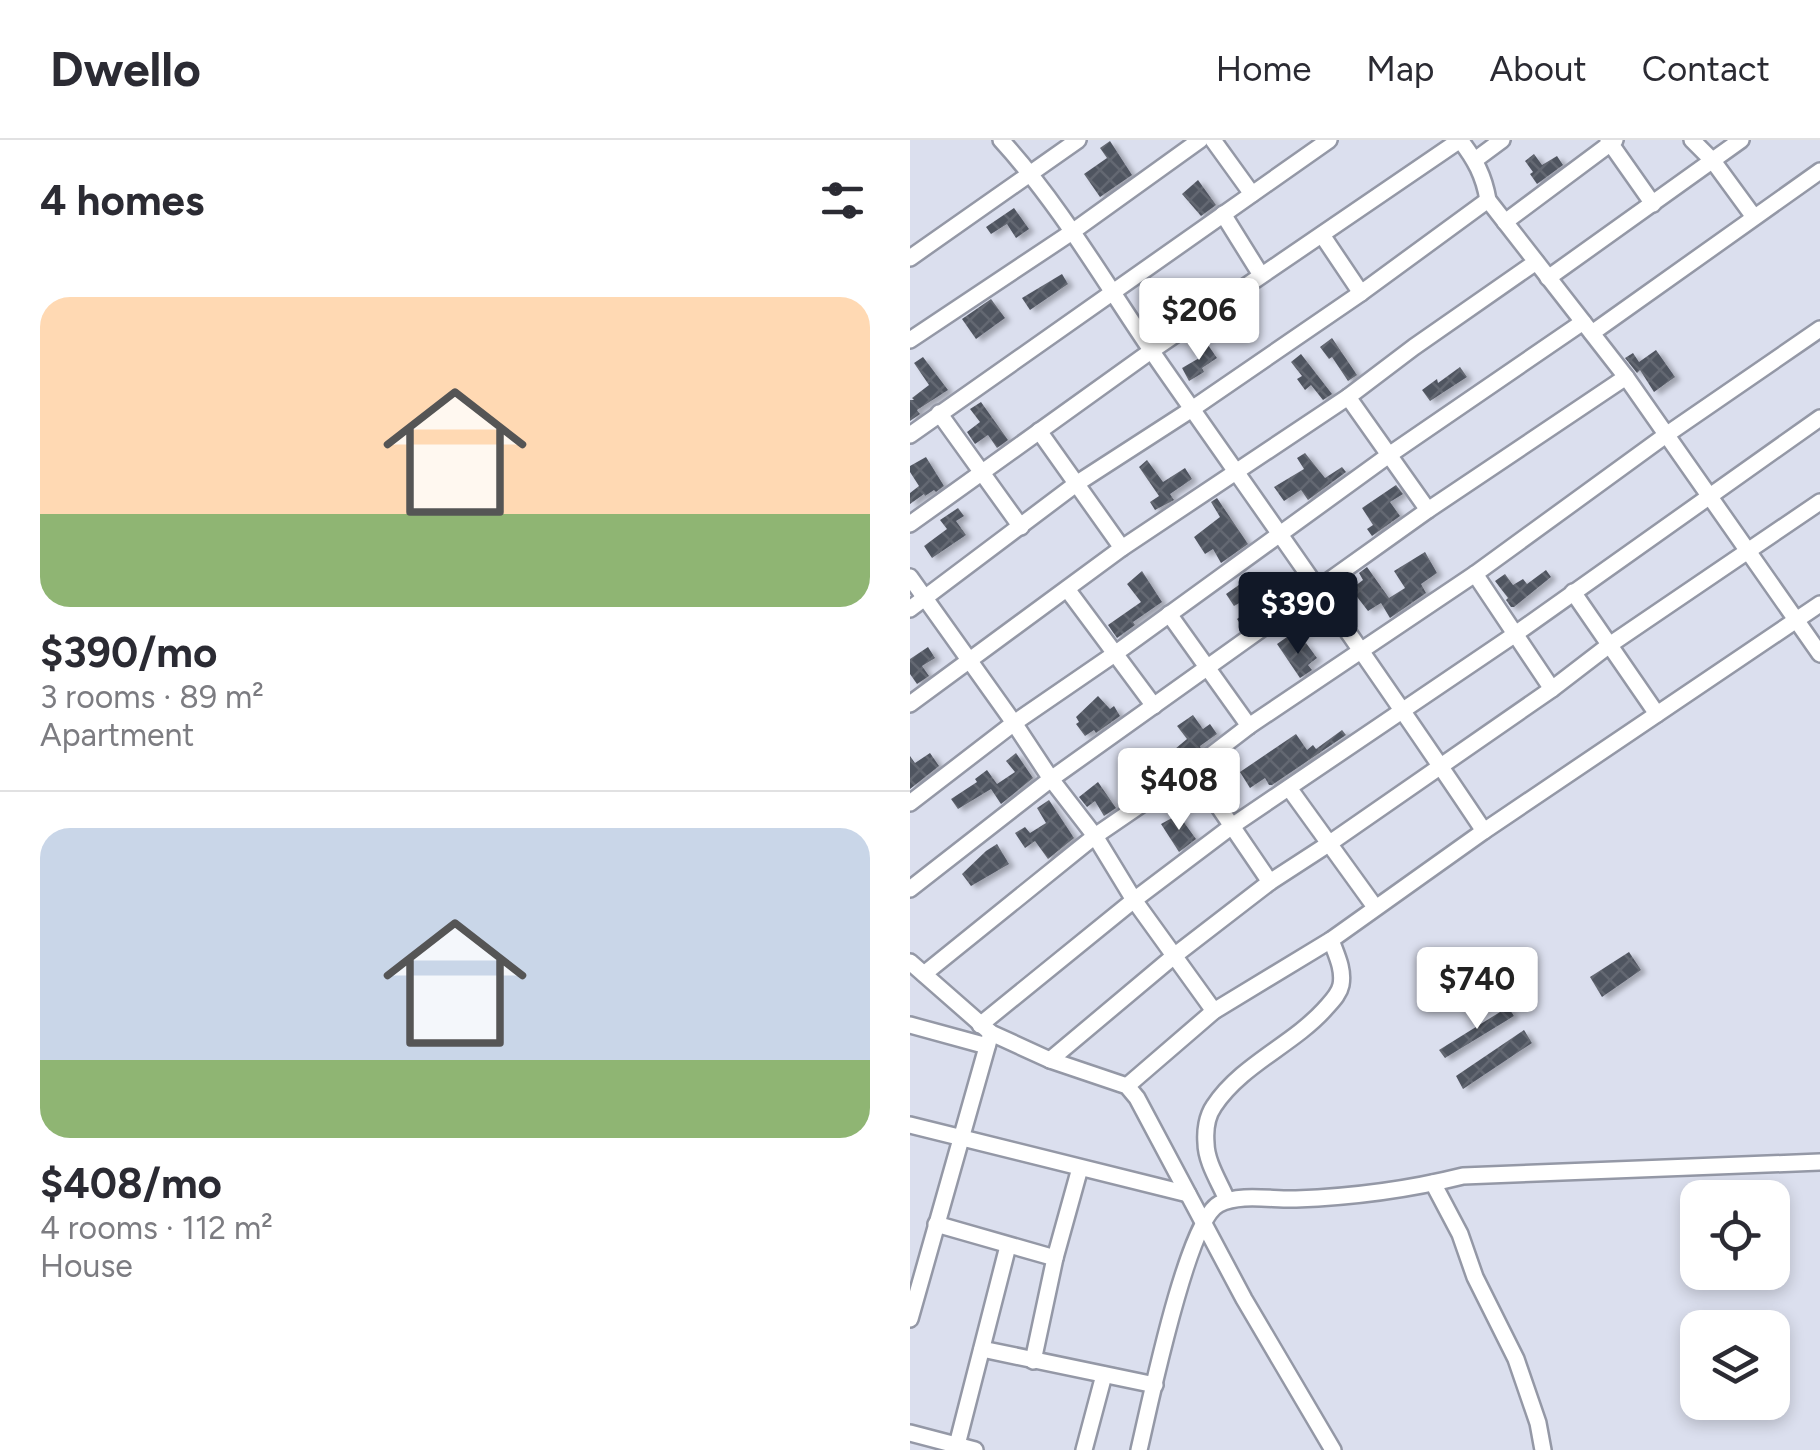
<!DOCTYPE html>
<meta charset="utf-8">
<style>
body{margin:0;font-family:Figtree,sans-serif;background:#f7f7f7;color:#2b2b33;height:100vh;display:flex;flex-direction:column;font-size:38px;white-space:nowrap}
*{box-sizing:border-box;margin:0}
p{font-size:32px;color:#7c7c81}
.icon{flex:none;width:55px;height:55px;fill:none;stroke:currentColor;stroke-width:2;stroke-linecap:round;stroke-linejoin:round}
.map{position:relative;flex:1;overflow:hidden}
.sheet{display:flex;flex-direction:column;background:#fff;width:910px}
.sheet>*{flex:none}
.controls{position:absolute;left:770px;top:1040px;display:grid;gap:20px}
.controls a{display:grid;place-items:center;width:110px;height:110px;border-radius:20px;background:#fff;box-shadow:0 5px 15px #0003;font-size:50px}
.price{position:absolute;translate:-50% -85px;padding:0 22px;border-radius:10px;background:#fff;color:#222;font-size:32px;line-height:65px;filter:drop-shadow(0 2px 5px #0008)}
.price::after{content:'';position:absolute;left:50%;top:60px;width:30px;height:22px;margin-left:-15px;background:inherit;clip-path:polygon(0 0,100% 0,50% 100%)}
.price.current{background:#111827;color:#fff}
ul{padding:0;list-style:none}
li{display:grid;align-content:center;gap:20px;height:530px;padding:0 40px}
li+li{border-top:2px solid #e1e1e2}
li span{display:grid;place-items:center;height:310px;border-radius:30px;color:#555}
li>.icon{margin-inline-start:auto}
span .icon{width:180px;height:180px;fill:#fffc;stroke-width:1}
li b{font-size:42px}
h2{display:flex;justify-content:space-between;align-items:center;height:120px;padding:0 40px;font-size:42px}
header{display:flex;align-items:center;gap:60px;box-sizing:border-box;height:140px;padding:0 50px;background:#fff;border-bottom:2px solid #e1e1e2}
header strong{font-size:48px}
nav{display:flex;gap:55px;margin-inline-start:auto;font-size:35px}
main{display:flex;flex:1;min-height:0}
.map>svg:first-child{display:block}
.building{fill:url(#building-cross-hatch);filter:url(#shadow)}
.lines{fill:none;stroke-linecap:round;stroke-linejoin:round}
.minor-casing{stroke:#9498a6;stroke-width:20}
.minor{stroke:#fff;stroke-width:15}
</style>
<header>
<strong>Dwello</strong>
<nav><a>Home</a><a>Map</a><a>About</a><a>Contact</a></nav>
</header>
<main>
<section class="sheet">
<h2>4 homes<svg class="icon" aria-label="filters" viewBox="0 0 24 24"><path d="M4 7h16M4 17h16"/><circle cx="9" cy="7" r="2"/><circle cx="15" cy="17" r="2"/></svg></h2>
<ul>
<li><span style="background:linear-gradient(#ffd9b3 70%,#8fb573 0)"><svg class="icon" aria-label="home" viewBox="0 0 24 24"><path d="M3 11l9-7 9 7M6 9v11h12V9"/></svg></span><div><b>$390/mo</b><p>3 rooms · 89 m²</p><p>Apartment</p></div></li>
<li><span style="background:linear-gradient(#c9d6e8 75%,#8fb573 0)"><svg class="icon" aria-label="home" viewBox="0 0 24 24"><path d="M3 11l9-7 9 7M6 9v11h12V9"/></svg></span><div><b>$408/mo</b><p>4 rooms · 112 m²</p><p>House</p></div></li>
</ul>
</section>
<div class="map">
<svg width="910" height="1310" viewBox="0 0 910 1310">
<defs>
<pattern id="building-cross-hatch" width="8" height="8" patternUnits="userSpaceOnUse" patternTransform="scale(2.5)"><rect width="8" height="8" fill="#505460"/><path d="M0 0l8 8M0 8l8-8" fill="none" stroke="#646872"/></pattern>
<filter id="shadow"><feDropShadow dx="5.5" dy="3" stdDeviation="2.5" flood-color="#0004"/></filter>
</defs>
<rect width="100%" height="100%" fill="#dbdfee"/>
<g class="building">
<path d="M200 1 222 35 190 57 174 34 197 18 190 8Z"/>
<path d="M624 14 632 25 647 16 653 25 627 44 620 34 623 32 615 21Z"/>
<path d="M288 40 306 65 291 76 272 54Z"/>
<path d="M104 68 119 89 106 98 97 84 81 94 76 87Z"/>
<path d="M152 134 158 144 120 170 112 158Z"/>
<path d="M81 159 95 178 66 199 52 179Z"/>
<path d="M422 198 447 235 438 241 422 217 419 219 410 207Z"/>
<path d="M298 205 307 218 292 228 294 232 279 241 272 228 291 217 287 212Z"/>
<path d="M746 210 765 237 744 252 730 230 727 233 715 218 723 213 729 222Z"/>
<path d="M391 214 422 254 413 260 401 245 395 250 387 239 392 236 381 222Z"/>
<path d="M13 217 38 250 7 270 10 274 0 281V260H4L2 258 19 245 4 223Z"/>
<path d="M550 227 557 237 520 261 512 250 527 239 528 243Z"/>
<path d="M71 262 98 300 87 308 78 295 65 304 57 292 70 282 60 269Z"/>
<path d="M395 313 415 338 432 327 436 332 398 360 391 350 374 361 364 347 394 329 387 318Z"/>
<path d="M16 317 34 346 26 352 24 350 15 356 14 354 0 364V353L9 346 0 332V326Z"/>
<path d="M237 320 253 342 275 328 282 339 260 354 264 360 245 370 240 362 249 356 229 327Z"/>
<path d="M486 345 493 354 480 362 490 376 462 396 457 389 463 385 452 368Z"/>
<path d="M307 358 338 404 311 423 303 409 295 414 284 397 310 377 301 362Z"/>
<path d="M48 368 54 376 46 381 56 395 22 418 14 406 37 389 30 380Z"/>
<path d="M515 412 527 433 511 444 516 453 480 478 471 463 458 471 441 449 453 440 449 433 457 427 479 458 495 448 484 431Z"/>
<path d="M636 430 641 437 604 467H601L596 460 598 458 585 441 595 434 603 445 613 439 617 444Z"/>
<path d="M232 431 252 462 223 482 225 485 207 498 198 485 231 462 217 444Z"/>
<path d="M362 438 369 450 359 455 366 465 333 488 327 479 337 472 331 462 324 466 316 454 336 440 343 450Z"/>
<path d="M377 497 386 509 396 503 407 518 398 525 402 530 390 538 367 504Z"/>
<path d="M18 507 25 518 12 526 19 536 7 544 0 534V519Z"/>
<path d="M188 556 200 569 204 566 210 576 186 593 184 590 175 596 166 584 169 582 166 577Z"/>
<path d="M283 575 293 589 300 584 307 594 290 606 291 609 283 615 279 609 265 621 259 614 277 599 267 586Z"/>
<path d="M432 590 436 595 362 645H359L355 638 340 648 330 632 386 594 397 610 403 605 406 609Z"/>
<path d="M20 613 29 626 0 649V616L5 623Z"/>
<path d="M106 613 123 638 91 664 81 649 48 669 41 659 67 642 65 639 77 630 87 644 105 632 96 621Z"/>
<path d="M188 642 206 668 194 676 185 661 177 667 169 657Z"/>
<path d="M139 660 164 698 138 719 125 701 115 708 105 693 115 687 120 693 136 683 127 668Z"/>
<path d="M270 677 286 699 269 712 251 684 262 678 264 681Z"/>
<path d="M87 704 99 724 61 746 52 734 76 711Z"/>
<path d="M719 812 731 830 692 857 680 837Z"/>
<path d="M598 867 604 876 535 918 529 910Z"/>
<path d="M614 890 622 903 553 949 546 936Z"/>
</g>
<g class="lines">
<defs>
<g id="minor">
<path d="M91 0C154 69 200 152 254 229 361 382 470 535 574 691"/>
<path d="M303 0 342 54"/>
<path d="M550 0C565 19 574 36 578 60L716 237 910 514"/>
<path d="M698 0 743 64"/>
<path d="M782 0 803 21 844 77"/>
<path d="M565 20 592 0"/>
<path d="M313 74 351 135"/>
<path d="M595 82 705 0"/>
<path d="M412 95 451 153"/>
<path d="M0 118 168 0"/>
<path d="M638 138 831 0"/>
<path d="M682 193 910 31"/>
<path d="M0 200 162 92 290 0"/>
<path d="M438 257 518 370"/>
<path d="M29 273 111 387"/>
<path d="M129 291 212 408"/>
<path d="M0 295 419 0"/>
<path d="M0 384 241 211 550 0"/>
<path d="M565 434 642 549"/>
<path d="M0 437 104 583 141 639 185 696 224 760 304 871"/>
<path d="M157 449 244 566"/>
<path d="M663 452 747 574"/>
<path d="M0 469 166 344 282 269 451 153 578 60"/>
<path d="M259 474 339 586"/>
<path d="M0 564 212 408 438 257 504 207 626 122"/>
<path d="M283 629 360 742"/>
<path d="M379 648 465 767"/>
<path d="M0 663 104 583 206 513 479 315 673 182"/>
<path d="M0 749 141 639 518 370 716 237"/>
<path d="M0 822 81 893 140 920 217 946 227 958 334 1159 423 1310"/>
<path d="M14 834 185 696 283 629 339 586 565 434 756 295 910 189"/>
<path d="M0 885 77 906"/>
<path d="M70 885 224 760 322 686 604 495 910 278"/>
<path d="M140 920 264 816 360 742 420 703 642 549 698 506 910 362"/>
<path d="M217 946 304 871 421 800 574 691 910 464"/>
<path d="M0 985 278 1054"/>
<path d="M523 1043 550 1094 565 1137 606 1219 628 1283 633 1310"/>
<path d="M317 1060C310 1043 296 1022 296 1003 295 991 297 976 304 966 331 925 382 905 414 870 421 862 429 855 431 845 434 829 426 814 421 800"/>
<path d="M26 1084 145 1118"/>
<path d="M0 1179 81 893"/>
<path d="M72 1209 245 1245"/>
<path d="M123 1221 145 1118 170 1028"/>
<path d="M0 1293 65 1310"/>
<path d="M47 1305 98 1106"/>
<path d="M174 1310 194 1235"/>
<path d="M229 1310C239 1268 277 1080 309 1064 330 1053 363 1060 386 1059 440 1057 501 1049 553 1036L910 1022"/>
</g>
</defs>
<use href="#minor" class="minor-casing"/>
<use href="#minor" class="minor"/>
</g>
</svg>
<div class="controls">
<a><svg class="icon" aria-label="locate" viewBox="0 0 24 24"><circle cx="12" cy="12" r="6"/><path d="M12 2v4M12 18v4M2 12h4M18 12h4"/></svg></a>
<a><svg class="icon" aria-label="layers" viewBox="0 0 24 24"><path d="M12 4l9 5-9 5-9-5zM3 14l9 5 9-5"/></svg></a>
</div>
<b class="price" style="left:289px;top:223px">$206</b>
<b class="price current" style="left:388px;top:517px">$390</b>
<b class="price" style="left:269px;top:693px">$408</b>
<b class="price" style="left:567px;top:892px">$740</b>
</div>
</main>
